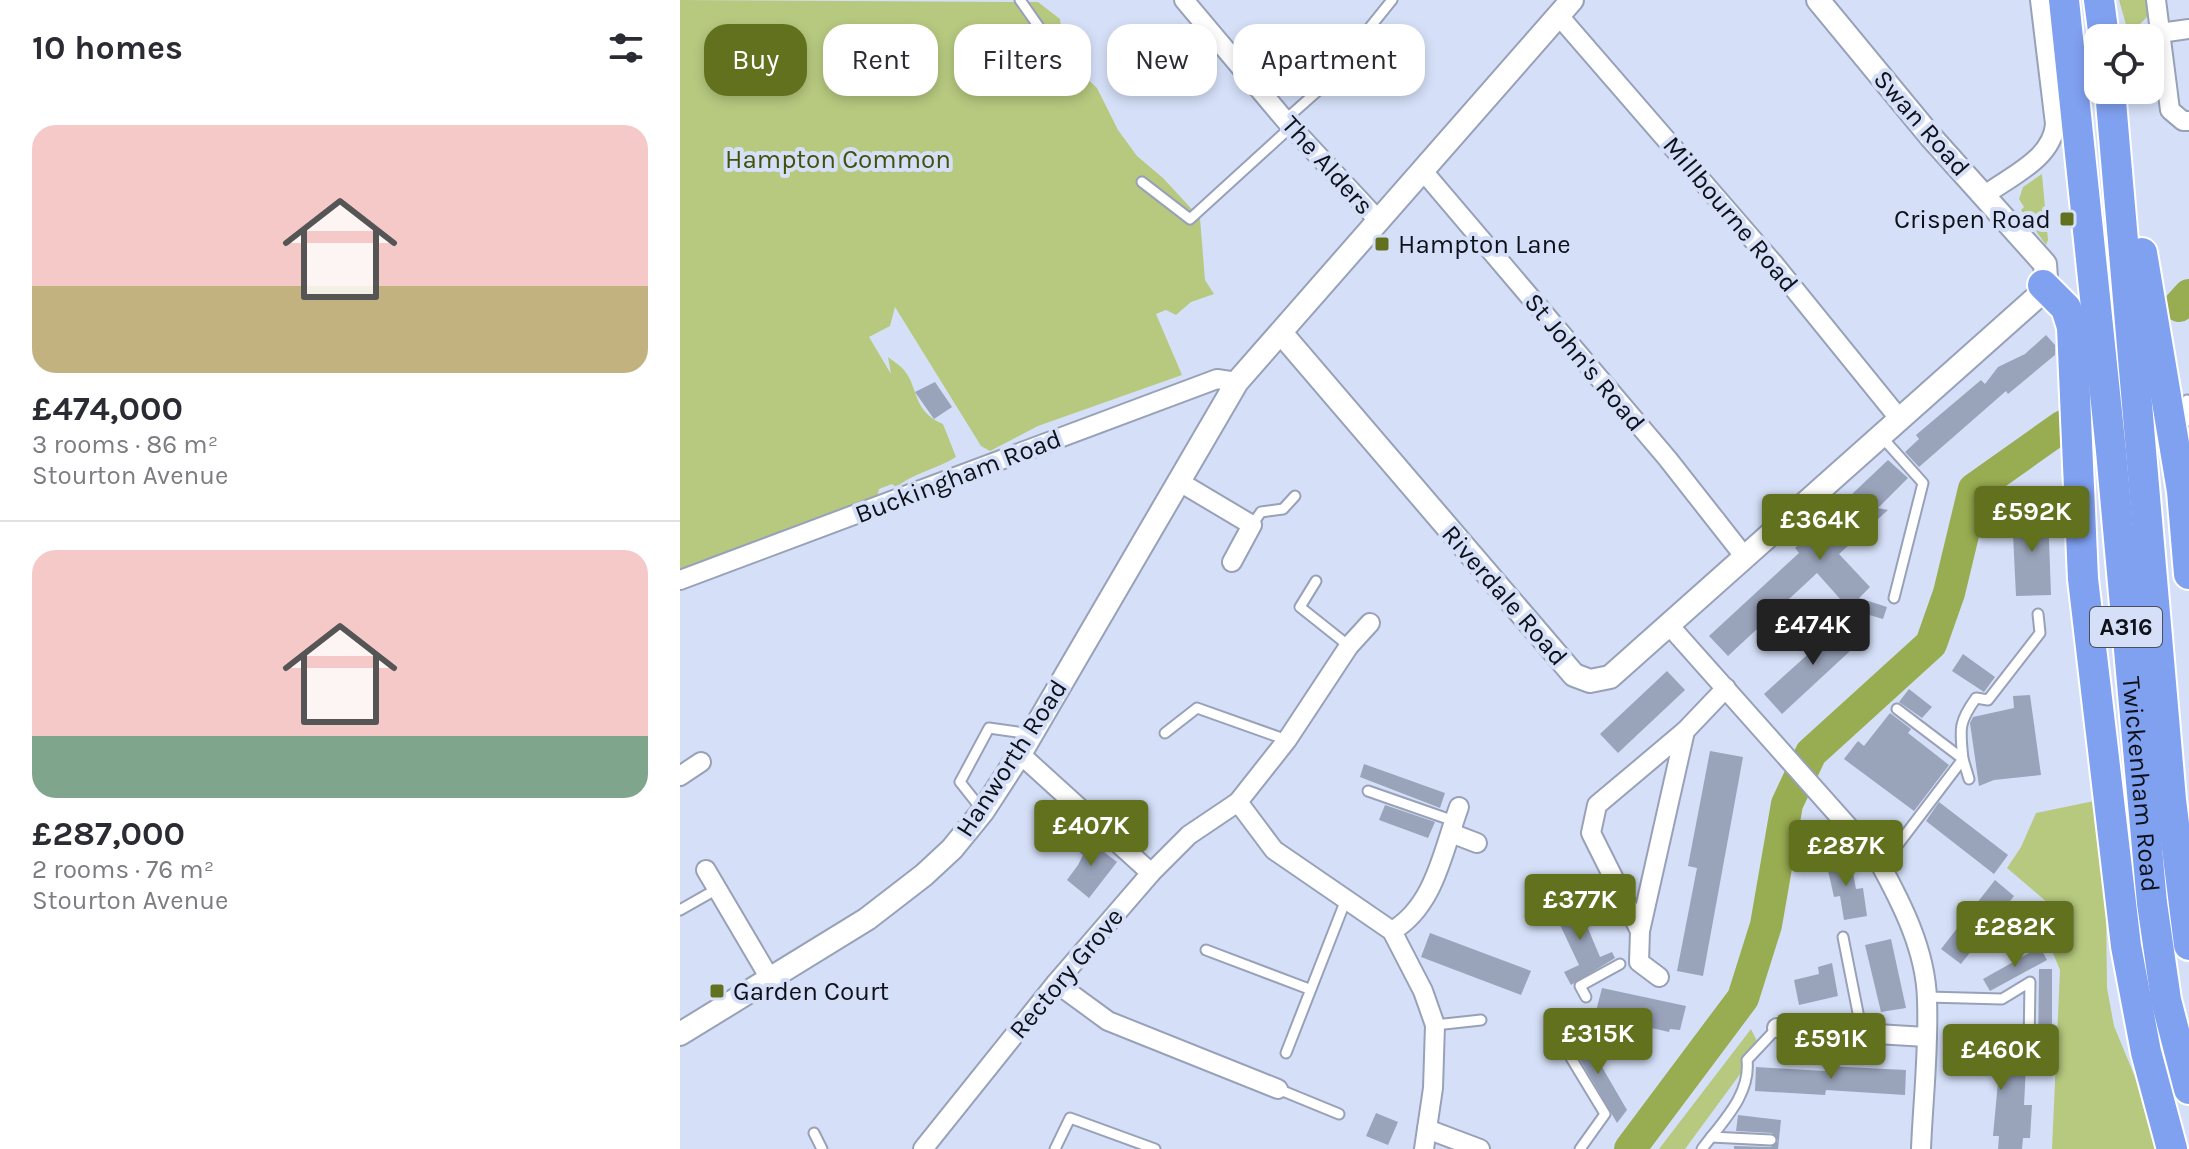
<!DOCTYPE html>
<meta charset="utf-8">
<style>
body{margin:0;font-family:Karla,sans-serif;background:#f2f2f3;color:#2b2b33;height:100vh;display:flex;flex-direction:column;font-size:30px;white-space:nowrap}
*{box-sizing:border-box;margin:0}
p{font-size:26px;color:#7c7c81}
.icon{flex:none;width:44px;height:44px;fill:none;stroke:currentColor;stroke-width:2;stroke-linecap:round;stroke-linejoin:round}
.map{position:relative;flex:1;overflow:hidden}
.sheet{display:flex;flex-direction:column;background:#fff;width:680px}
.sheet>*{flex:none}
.hud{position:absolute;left:24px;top:24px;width:760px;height:72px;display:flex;gap:16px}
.buttons{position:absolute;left:1404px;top:24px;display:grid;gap:16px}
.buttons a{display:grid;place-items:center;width:80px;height:80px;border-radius:16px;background:#fff;box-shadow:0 4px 12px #0003;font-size:40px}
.price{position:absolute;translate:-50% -68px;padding:0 18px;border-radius:8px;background:#61711e;color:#fff;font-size:26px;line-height:52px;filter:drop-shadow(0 2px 4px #0008)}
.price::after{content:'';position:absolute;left:50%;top:48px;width:24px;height:18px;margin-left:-12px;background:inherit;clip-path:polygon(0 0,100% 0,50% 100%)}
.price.on{background:#222;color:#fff}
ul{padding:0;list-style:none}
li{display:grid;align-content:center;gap:16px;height:424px;padding:0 32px}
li+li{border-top:2px solid #e1e1e2}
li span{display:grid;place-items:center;height:248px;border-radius:24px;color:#555}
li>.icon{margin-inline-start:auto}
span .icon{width:144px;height:144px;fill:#fffc;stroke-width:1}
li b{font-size:34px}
h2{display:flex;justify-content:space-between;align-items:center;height:96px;padding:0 32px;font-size:34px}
.pill{padding:0 28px;border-radius:24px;background:#fff;box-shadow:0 4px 12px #0003;font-size:28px;line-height:72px}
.pill.on{background:#61711e;color:#fff}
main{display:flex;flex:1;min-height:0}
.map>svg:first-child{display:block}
.green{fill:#b7c97f}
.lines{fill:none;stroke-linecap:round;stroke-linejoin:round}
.river{stroke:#98ac51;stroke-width:32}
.building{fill:#99a3ba}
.service-casing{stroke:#97a1b8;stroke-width:13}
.minor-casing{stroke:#97a1b8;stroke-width:22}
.tertiary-casing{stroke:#97a1b8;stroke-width:26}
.trunk-casing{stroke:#fff;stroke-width:34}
.service{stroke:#fff;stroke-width:9}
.minor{stroke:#fff;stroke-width:18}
.tertiary{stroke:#fff;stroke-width:22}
.trunk{stroke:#80a0f0;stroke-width:30}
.poi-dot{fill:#61711e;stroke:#d5e0f8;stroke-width:3}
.labels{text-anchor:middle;stroke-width:8;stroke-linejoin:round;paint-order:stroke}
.shield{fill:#d5e0f8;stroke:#4a4f5c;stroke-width:2}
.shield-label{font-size:24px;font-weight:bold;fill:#0e1119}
.street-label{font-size:26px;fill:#0e1119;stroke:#d5e0f8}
.park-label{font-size:26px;fill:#43500a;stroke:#d5e0f8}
.poi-label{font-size:26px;fill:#0e1119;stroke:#d5e0f8;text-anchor:start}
</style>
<main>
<section class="sheet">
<h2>10 homes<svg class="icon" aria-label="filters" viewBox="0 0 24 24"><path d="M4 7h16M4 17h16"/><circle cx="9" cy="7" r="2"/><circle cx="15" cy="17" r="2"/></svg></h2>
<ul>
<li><span style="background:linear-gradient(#f6c9c9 65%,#c2b280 0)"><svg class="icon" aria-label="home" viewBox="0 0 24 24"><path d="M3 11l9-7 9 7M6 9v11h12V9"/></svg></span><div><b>£474,000</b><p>3 rooms · 86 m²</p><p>Stourton Avenue</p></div></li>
<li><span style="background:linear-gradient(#f6c9c9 75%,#7fa58c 0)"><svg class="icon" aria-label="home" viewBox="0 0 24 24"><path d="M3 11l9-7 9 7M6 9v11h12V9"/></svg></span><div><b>£287,000</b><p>2 rooms · 76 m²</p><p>Stourton Avenue</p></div></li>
</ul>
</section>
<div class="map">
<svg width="1509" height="1149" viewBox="0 0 1509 1149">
<rect width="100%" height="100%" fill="#d5e0f8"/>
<g class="green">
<path d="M0 0 358 2 380 19 385 58 417 88 438 130 457 156 483 178 520 218 525 280 534 294 511 302 496 315 486 310 476 314 502 375 358 426 310 451 301 446 215 307 210 326 189 337 211 374 208 357C213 361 220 365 224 370 239 388 232 411 263 424L276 457C257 469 234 473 216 487L212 484 199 489 198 494 150 525 116 526 102 542 0 571Z"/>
<path d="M1439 0H1467L1469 15 1449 35Z"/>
<path d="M1362 174 1368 240 1366 245 1341 210 1344 207 1339 199 1343 187Z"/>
<path d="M1414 801 1426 907 1427 988 1434 1026 1455 1077 1475 1149H1372L1380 970 1370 946 1382 915 1327 868 1341 847 1356 813Z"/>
<path d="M1071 1029 1080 1047 1005 1149H979Z"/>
</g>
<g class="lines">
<g class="river">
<path d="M1499 306 1509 295"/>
<path d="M950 1149 1063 998 1086 925 1107 804 1131 753 1251 644 1269 593 1294 489 1383 426"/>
</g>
</g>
<g class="building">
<path d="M1366 335 1375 345V355L1328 394 1326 391 1239 467 1225 452 1239 439 1236 435 1301 380 1305 384 1318 367 1345 354Z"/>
<path d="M255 382 272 407 254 419 235 392Z"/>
<path d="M1208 460 1228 478 1198 508 1208 510 1159 554 1190 587 1179 598 1207 607 1203 619 1169 609 1137 573 1048 656 1029 636 1119 553 1115 548Z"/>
<path d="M1368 512 1371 595 1336 596 1332 513Z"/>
<path d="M1166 620 1183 639 1102 714 1084 694Z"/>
<path d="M1283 654 1315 677 1304 692 1272 671Z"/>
<path d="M987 671 1005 690 938 753 920 734Z"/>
<path d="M1229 689 1252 707 1242 718 1219 702Z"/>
<path d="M1350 695 1361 775 1314 780 1299 786 1290 723 1293 717 1334 708 1333 696Z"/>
<path d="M1210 713 1231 729 1228 733 1269 765 1234 811 1164 759 1178 741 1184 746Z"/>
<path d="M1030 751 1063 757 1023 976 997 971 1017 868 1008 866Z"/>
<path d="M684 764 765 793 760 808 680 777Z"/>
<path d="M1259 802 1328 855 1314 874 1246 821Z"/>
<path d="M705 805 755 822 748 838 699 820Z"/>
<path d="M406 838 437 862 409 898 387 880 398 865 403 855 397 850Z"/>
<path d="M1161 856 1162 863 1171 862 1176 889 1183 888 1187 916 1164 920 1160 896 1154 897 1145 857Z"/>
<path d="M1315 880 1334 896 1281 964 1261 949Z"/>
<path d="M896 900 920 957 932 952 935 958 891 985 884 972 899 965 873 910Z"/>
<path d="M750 933 851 971 841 995 741 957Z"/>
<path d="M1211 939 1226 1008 1201 1012 1185 945Z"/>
<path d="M1360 947 1367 960 1310 991 1303 979Z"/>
<path d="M1152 963 1158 996 1119 1005 1114 980 1139 974 1138 967Z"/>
<path d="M1359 969H1372V1054H1358Z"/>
<path d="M922 988 1006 1006 1000 1030 990 1029 989 1032 915 1015Z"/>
<path d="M901 1031 947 1110 937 1123 888 1039Z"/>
<path d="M1274 1042 1320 1044 1319 1066H1346L1344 1105H1352L1350 1138H1343L1342 1149H1318L1319 1136H1313L1319 1071 1273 1067Z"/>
<path d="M1145 1066 1226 1070 1225 1095 1146 1090 1145 1095 1075 1091 1076 1067 1145 1071Z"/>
<path d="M696 1113 718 1122 708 1145 686 1136Z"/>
<path d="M1058 1115 1101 1120 1098 1149H1054V1146L1091 1147 1098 1141 1092 1133 1056 1131Z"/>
</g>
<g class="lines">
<defs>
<g id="service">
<path d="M340 0 366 37"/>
<path d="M605 120 641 88 712 0"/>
<path d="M462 182 510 219 612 126"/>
<path d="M1507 400 1509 421"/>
<path d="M1200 435 1243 483 1214 598"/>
<path d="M572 525 581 512 603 509 615 496"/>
<path d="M636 581 620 607 669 646"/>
<path d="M1217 709 1283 759 1289 779"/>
<path d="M485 733 517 708 607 740"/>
<path d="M688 791 774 821"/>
<path d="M303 811 280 782 309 728 351 734"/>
<path d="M1198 860 1213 851 1283 759C1280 729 1278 723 1296 698L1308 700 1360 633 1358 614"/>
<path d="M0 910 37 889"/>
<path d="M1163 937 1182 1033"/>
<path d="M526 950 629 989"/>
<path d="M906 997 900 986 940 964"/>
<path d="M1247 997 1322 999 1350 982 1349 1046"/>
<path d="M755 1025 801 1020"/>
<path d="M885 1048 925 1114 900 1149"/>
<path d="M606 1053 667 897"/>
<path d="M598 1089 659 1114"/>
<path d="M134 1133 142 1149"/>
<path d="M1031 1137 1091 1140"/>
<path d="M375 1149 390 1118 475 1149"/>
<path d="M1022 1149C1042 1122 1071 1095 1067 1060L1097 1028"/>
</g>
<g id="minor">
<path d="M504 0 605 120 699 221"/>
<path d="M1476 0 1490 110 1503 121H1509"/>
<path d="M879 16 1094 264 1218 417"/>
<path d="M1480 33 1509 29"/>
<path d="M743 171 987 458 1064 556"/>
<path d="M1305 195C1331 176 1373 158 1375 124L1360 0"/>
<path d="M498 481 572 525 552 562"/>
<path d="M0 580 537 379 557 382"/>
<path d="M988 624 1198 860C1221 902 1246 950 1247 1000 1249 1049 1243 1100 1241 1149"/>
<path d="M340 754 471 873"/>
<path d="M0 776 21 762"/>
<path d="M558 802 594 850 712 931 743 991 755 1025 753 1088 744 1149"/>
<path d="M771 833 797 843"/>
<path d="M26 870 89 977"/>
<path d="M712 931C755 906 763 850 779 807"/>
<path d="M960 931 1005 731 1046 688"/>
<path d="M979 977 959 962 960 931 911 833 917 805 1005 731"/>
<path d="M376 983 428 1021 598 1089"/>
<path d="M1097 1028 1246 1037"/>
<path d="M747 1129 800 1149"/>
<path d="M243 1149 376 983 471 873 509 835 558 802 607 740 669 646 690 623"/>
</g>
<g id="tertiary">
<path d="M602 334 894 675 910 681 930 677 1358 296 1366 278 1365 264 1251 137 1138 0"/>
<path d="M0 1034 187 919 244 875 272 849 303 811 340 754 557 382 892 0"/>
</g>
<g id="trunk">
<path id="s1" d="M1384 0 1431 451 1472 903 1486 1000 1509 1089"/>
<path d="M1419 0 1424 38"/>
<path d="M1430 90 1491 800 1509 945"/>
<path d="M1462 253 1502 491 1509 574"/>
<path d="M1363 285 1386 308 1392 327 1403 579 1446 946 1466 1052 1492 1149"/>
</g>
</defs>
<use href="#service" class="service-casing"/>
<use href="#minor" class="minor-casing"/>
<use href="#tertiary" class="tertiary-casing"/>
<use href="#trunk" class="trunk-casing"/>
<use href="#service" class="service"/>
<use href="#minor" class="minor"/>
<use href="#tertiary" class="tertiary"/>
<use href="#trunk" class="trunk"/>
</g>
<g class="poi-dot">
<rect x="1379" y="211" width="16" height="16" rx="4"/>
<rect x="694" y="236" width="16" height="16" rx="4"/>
<rect x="29" y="983" width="16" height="16" rx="4"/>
</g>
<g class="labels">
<rect class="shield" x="1410" y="607" width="72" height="40" rx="6"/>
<g class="shield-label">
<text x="1446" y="635">A316</text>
</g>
<g class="street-label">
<text transform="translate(1242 123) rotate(49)" y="9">Swan Road</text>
<text transform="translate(648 165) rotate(48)" y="9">The Alders</text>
<text transform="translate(1051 214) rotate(50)" y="9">Millbourne Road</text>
<text transform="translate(905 362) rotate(50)" y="9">St John's Road</text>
<text transform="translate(278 476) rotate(-21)" y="9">Buckingham Road</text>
<text transform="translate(825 595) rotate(49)" y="9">Riverdale Road</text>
<text transform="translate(331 758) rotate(-57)" y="9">Hanworth Road</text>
<text dy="9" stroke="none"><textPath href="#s1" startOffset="788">Twickenham Road</textPath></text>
<text transform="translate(386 973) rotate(-50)" y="9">Rectory Grove</text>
</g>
<g class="park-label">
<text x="158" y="168">Hampton Common</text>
</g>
<g class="poi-label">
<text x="1371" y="228" text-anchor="end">Crispen Road</text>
<text x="718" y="253">Hampton Lane</text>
<text x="53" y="1000">Garden Court</text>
</g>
</g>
</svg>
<div class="buttons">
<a><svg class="icon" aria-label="locate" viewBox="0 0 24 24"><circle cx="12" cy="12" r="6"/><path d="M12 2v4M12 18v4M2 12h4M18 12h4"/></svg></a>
</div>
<b class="price" style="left:1352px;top:554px">£592K</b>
<b class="price" style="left:1140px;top:562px">£364K</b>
<b class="price on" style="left:1133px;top:667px">£474K</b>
<b class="price" style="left:411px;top:868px">£407K</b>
<b class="price" style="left:1166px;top:888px">£287K</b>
<b class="price" style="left:900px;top:942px">£377K</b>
<b class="price" style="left:1335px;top:969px">£282K</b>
<b class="price" style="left:918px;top:1076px">£315K</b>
<b class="price" style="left:1151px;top:1081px">£591K</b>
<b class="price" style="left:1321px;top:1092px">£460K</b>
<div class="hud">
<a class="pill on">Buy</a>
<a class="pill">Rent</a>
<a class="pill">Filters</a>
<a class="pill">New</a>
<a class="pill">Apartment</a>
</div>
</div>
</main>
